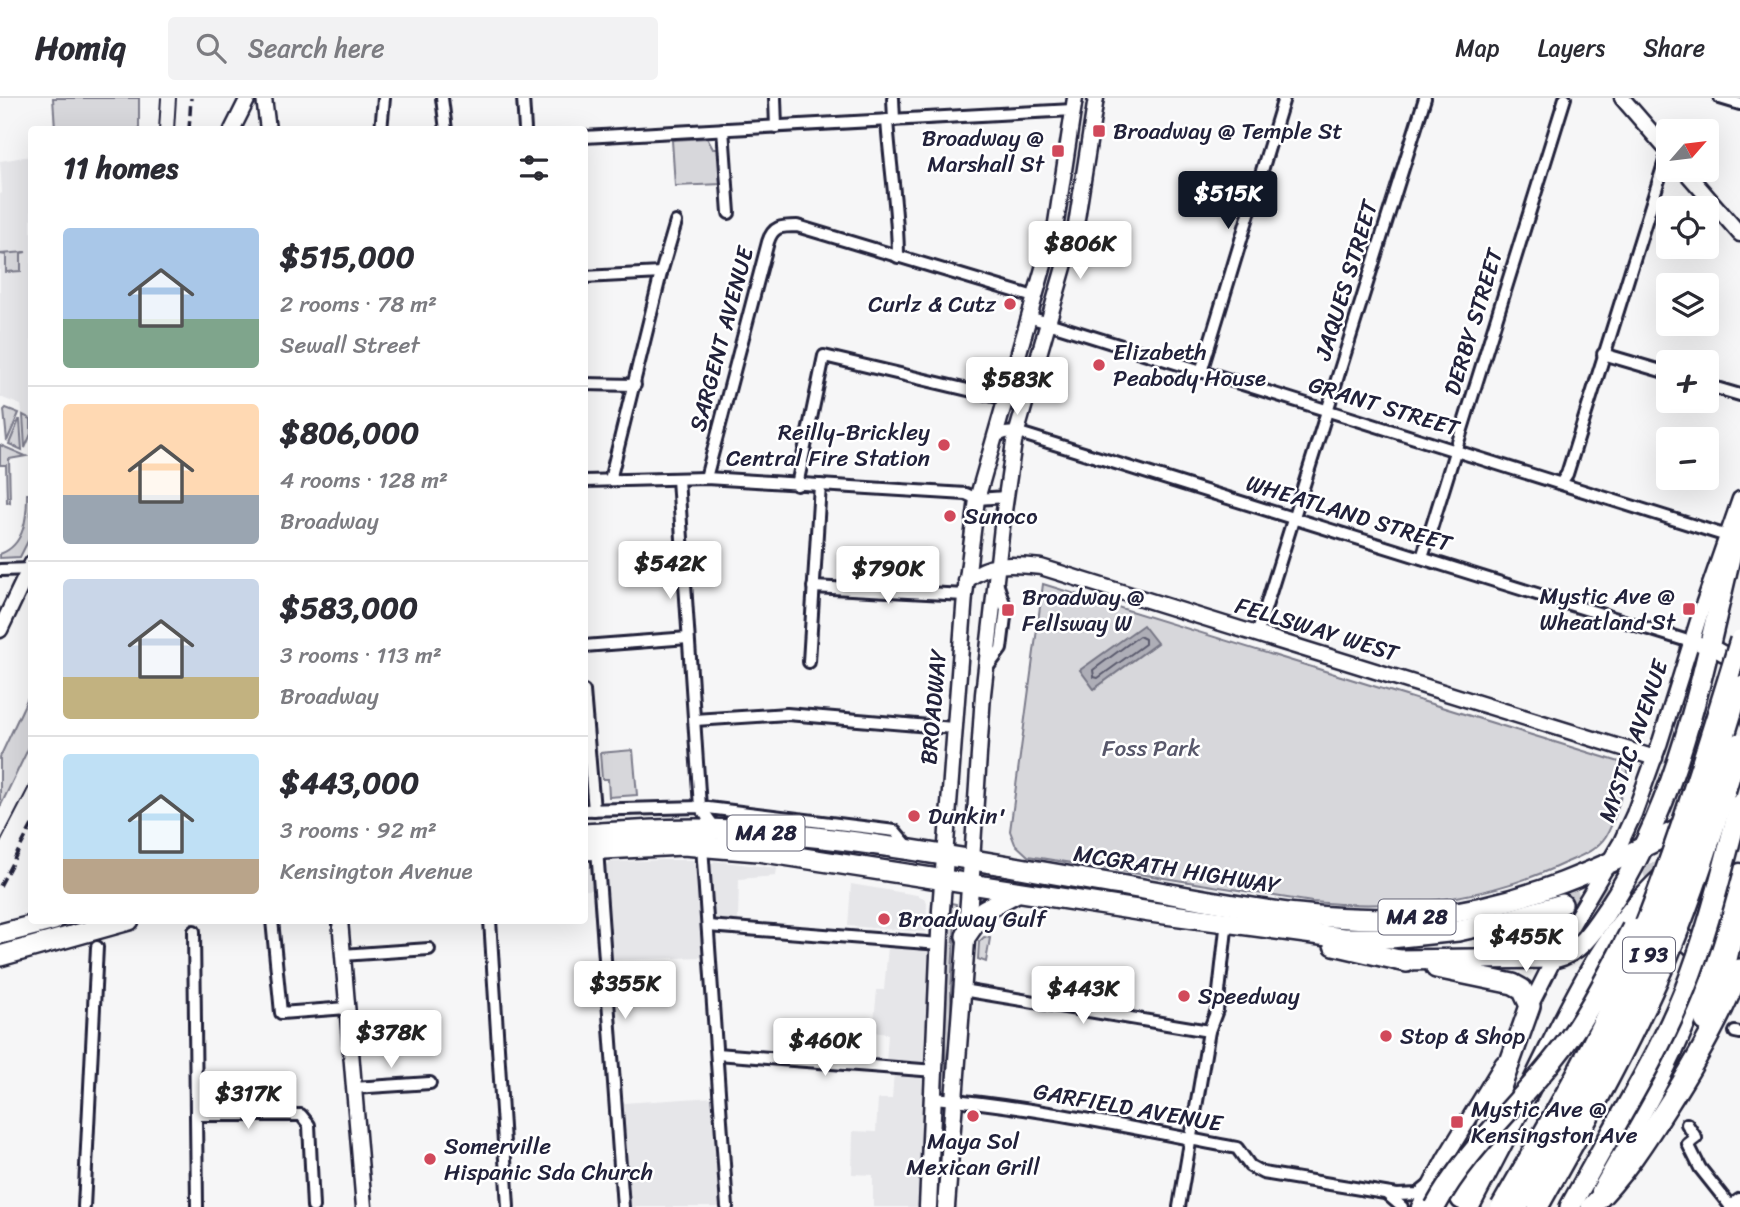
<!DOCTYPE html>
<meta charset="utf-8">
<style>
body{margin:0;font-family:Sriracha,sans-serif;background:#f2f2f3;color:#2b2b33;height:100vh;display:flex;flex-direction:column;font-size:26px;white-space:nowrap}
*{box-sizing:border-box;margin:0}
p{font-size:23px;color:#7c7c81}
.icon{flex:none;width:38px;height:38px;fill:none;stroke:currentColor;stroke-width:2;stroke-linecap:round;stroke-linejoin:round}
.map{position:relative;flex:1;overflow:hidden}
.details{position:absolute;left:28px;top:28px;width:560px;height:798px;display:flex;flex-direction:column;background:#fff;border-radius:7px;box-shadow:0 7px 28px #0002}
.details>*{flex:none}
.needle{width:46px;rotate:62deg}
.fabs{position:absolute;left:1656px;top:21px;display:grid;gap:14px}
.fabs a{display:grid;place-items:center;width:63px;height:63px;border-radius:7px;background:#fff;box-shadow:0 7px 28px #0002;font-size:35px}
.price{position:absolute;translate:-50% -60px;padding:0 16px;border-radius:7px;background:#fff;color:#222;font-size:23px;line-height:46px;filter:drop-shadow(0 2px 4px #0008)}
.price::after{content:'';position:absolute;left:50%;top:42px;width:21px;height:16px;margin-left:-10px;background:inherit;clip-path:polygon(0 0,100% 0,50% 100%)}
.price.current{background:#111827;color:#fff}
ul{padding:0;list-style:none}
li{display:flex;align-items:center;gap:21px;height:175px;padding:0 35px}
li+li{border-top:2px solid #e1e1e2}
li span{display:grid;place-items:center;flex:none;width:196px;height:140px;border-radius:7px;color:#555}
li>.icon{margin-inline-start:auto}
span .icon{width:84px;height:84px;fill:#fffc;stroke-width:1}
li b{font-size:30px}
h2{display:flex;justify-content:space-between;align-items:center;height:84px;padding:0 35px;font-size:30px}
header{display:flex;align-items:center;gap:42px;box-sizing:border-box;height:98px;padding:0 35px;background:#fff;border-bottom:2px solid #e1e1e2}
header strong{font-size:33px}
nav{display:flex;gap:38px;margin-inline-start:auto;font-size:24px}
.search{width:490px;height:63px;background:#f2f2f3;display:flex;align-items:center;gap:18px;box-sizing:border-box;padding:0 24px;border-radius:7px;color:#7c7c81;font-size:26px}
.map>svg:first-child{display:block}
.built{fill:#e6e6e9}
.green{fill:#d7d7db;stroke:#7c7c8b;stroke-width:2}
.water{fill:#aeaeb7;stroke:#767685;stroke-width:2}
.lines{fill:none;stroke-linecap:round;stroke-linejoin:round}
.shore{stroke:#5a5a6d;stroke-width:2}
.highway-tunnel{stroke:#ccccd1;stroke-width:19;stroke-dasharray:19 10;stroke-linecap:butt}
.street-casing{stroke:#22223b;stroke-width:16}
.secondary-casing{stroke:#22223b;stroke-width:19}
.primary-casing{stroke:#22223b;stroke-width:21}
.highway-casing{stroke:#22223b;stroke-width:24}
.street{stroke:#fff;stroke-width:10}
.secondary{stroke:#fff;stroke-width:14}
.primary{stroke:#fff;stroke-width:16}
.highway{stroke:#fff;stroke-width:19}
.tram{stroke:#22223b;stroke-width:2}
.rail{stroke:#22223b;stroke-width:3.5;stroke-dasharray:10 5;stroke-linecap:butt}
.highway-bridge-casing{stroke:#22223b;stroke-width:24;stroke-linecap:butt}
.highway-bridge{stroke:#fff;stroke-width:19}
.poi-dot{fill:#d1495b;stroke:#fff;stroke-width:2.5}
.labels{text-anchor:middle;stroke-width:5;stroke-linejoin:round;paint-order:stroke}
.shield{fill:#fff;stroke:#646476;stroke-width:2}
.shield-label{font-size:21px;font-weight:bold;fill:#22223b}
.poi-label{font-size:23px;fill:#22223b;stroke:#fff;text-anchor:start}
.street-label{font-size:23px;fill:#22223b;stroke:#fff}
.park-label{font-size:23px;fill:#58586b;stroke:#fff}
</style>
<header>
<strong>Homiq</strong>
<div class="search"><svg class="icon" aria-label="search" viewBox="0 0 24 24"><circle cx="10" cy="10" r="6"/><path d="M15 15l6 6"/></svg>Search here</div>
<nav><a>Map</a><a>Layers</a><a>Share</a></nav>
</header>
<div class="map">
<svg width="1740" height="1109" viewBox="0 0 1740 1109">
<rect width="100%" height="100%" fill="#f6f6f7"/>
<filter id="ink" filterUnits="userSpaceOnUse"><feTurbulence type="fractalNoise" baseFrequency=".0143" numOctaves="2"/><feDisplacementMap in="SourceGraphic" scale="14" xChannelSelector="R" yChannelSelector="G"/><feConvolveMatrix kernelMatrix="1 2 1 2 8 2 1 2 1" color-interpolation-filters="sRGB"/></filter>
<g filter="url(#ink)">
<g class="built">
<path d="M31 58V322L23 318 21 307 0 299V96L2 95 0 63Z"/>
<path d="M661 762H693L699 765 705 859 613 862 606 767 610 764Z"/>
<path d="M715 763 777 770 776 778 739 781 738 825 715 822 712 777 709 770V767Z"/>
<path d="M585 767 592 768 594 792H585Z"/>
<path d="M851 786 917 797 924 800 927 804 926 834 848 828Z"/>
<path d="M888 848 927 850 931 855 927 965 923 968 886 965 888 936 873 934 877 892H884Z"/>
<path d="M894 973 927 977 919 1094 921 1105 916 1109H873V1077L852 1076 853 1033 876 1034 878 1001H892Z"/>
<path d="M714 999 721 1109H630L623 1005Z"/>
</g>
<g class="green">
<path d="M53 0H139V31H55Z"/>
<path d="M707 40 713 51H721L722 86 675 88 672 42Z"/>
<path d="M26 154 21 155V173L6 174V157L0 156Z"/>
<path d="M6 310 19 315 7 343 4 312Z"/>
<path d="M23 317 31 321V336L25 350Z"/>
<path d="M19 322H20L22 352 9 346Z"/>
<path d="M0 347 26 358 9 361 10 405 7 404 6 367H0Z"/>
<path d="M27 396H31V437L20 459 0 460V456C25 447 27 419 27 396Z"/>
<path d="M1043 486 1629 667C1623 688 1617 720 1606 738 1597 752 1581 758 1567 764 1487 802 1399 812 1312 804L1028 758 1015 746 1010 733Z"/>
<path d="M31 593V645L0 709V659Z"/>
<path d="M633 652 637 697 609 699 608 681H602L600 655Z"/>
<path d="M951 805 956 806 951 893 952 936 947 987 944 931Z"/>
<path d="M984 839 990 840 986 864 978 861 979 844Z"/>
<path d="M945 1012 946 1013 940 1094 939 1026 942 1014Z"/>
</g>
<path class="water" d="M1143 527 1157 545 1094 591 1080 572Z"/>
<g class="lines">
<path class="shore" d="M1139 538 1145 541V546L1098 580 1094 579 1093 572Z"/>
<path class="highway-tunnel" d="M1562 806 1740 744"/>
<defs>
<g id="street">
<path d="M442 0 446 32"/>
<path d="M523 0 525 32"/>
<path d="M775 0 776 29"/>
<path d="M893 0 894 22"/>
<path d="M1720 0 1740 6"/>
<path d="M887 22C890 68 898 113 898 159"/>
<path d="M723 31 729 115"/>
<path d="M381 32 384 0"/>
<path d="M584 39 1073 12"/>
<path d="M584 179 661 175"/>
<path d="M1029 219 1727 438"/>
<path d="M1603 256 1668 275"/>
<path d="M1201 274 1284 0"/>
<path d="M584 286 635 287"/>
<path d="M1706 287 1740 297"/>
<path d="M994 339 1005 335 1016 334 1691 544"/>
<path d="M706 380 768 144C773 128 781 128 797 128L1034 199"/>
<path d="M678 381 700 709 716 731"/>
<path d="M610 382 661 175 676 124"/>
<path d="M584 383 706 380 966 396 977 401 1006 399"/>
<path d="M1561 385 1567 376 1668 53"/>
<path d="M797 387 824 258 1006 301"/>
<path d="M1422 460 1565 0"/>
<path d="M0 472 32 471"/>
<path d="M813 489 965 497"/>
<path d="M1257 537 1425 0"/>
<path d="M584 548 688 540"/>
<path d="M809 564 820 387"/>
<path d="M987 570 1001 551 1006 511 997 485"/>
<path d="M584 593 594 712"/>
<path d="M695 622 787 616 953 630"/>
<path d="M584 712 700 709 895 733 911 752"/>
<path d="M702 748 727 1109"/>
<path d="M597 751 623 1109"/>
<path d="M272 822 281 915 347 910"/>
<path d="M490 822 508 1109"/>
<path d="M708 828 940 846"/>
<path d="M194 833 197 1109"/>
<path d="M342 857 429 851"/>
<path d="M962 892 1209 933"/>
<path d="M1735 934 1740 935"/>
<path d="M717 956 935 973"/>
<path d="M354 990 430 985"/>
<path d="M934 1000C1036 1009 1137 1031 1237 1050L1250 1068 1263 1075 1397 1097 1418 1096 1428 1088"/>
<path d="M196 1017H301L309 1027 313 1109"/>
<path d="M1687 1026 1696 1040 1688 1046 1700 1070 1731 1109"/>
<path d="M1388 1097 1402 1109"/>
<path d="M84 1109 97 849"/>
<path d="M1179 1109 1209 933 1217 912 1227 822"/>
</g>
<g id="secondary">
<path d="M264 0 268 32"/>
<path d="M1622 0 1668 53"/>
<path d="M232 32 248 0"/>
<path d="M1684 72 1740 136"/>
<path d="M966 483C990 463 1013 466 1041 469L1655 660"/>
<path d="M0 532 32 465"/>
<path d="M1700 546 1717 552 1740 565"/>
<path d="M945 759 965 497 977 401 1056 125 1075 0"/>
<path d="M972 763 983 596 1003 420 1014 344 1076 127 1096 0"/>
<path d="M340 822 364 1109"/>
<path d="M1528 912 1566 837 1621 744 1634 716 1660 644 1702 510 1740 401"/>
<path d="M1599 1093C1627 1043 1658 994 1681 941 1705 886 1722 829 1740 773"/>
<path d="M1419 1109 1445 1060 1503 965"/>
<path d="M1732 1109 1740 1103"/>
</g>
<g id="primary">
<path d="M928 1109 941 812 945 759"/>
<path d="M946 1109 972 763"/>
</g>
<g id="highway">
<path d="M584 736C634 733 683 729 732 732 860 739 992 766 1120 787 1221 804 1325 829 1429 818 1525 807 1604 770 1689 726"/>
<path d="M584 752 683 747 758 753 1150 814 1343 840H1391L1458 833 1508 822 1562 806"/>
<path d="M1661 830C1683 837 1700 850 1708 871"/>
<path d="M0 836 54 822"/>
<path d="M966 838 984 812 1017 794"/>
<path d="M1334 847 1407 864"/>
<path d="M0 858 129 822"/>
<path d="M1397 862 1554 860C1580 854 1593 833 1607 812 1686 695 1706 552 1740 419"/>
<path d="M1436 870 1513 886 1522 891 1530 908 1461 1101"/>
<path d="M1705 923 1727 861 1740 805"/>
<path d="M1469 1109C1491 1066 1514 1024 1535 980 1571 907 1603 834 1664 778"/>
<path d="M1570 1109 1604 1048"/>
<path d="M1591 1109C1626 1075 1649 1037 1675 996 1700 956 1723 916 1740 871"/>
</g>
</defs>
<use href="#street" class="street-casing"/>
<use href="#secondary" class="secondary-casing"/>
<use href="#primary" class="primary-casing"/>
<use href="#highway" class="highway-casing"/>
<use href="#street" class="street"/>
<use href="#secondary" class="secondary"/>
<use href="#primary" class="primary"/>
<use href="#highway" class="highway"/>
<g class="tram">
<path d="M159 32 161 0"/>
<path d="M174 32 176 0"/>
<path d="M0 745 32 683"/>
</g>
<g class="rail">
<path d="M189 32 191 0"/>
<path d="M0 788 32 727"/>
</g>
<defs>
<g id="highway-bridge">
<path d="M1604 1048C1633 997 1663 946 1685 891 1709 831 1723 768 1740 706"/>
<path d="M1435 1109C1465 1053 1513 1012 1552 963 1585 923 1608 876 1632 830"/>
<path d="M1501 1109C1542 1037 1586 965 1619 889 1669 777 1704 659 1740 542"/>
<path d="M1518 1109C1565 1027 1612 946 1648 860 1685 772 1712 679 1740 588"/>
<path d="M1538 1109C1584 1027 1631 945 1668 858 1697 789 1718 717 1740 645"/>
</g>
</defs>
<use href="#highway-bridge" class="highway-bridge-casing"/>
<use href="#highway-bridge" class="highway-bridge"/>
</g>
</g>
<g class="poi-dot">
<rect x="1092" y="26" width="14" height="14" rx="3.5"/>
<rect x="1051" y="46" width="14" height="14" rx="3.5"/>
<circle cx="1010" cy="206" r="7"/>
<circle cx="1099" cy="267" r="7"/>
<circle cx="944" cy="347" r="7"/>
<circle cx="950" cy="418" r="7"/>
<rect x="1682" y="504" width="14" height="14" rx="3.5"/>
<rect x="1001" y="505" width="14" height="14" rx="3.5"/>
<circle cx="914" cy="718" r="7"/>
<circle cx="884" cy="821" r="7"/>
<circle cx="1184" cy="898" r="7"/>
<circle cx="1386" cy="938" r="7"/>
<circle cx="973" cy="1018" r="7"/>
<rect x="1450" y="1017" width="14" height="14" rx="3.5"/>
<circle cx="430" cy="1061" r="7"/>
</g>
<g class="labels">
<g class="shield">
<rect x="727.5" y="717.5" width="77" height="35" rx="5"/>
<rect x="1378.5" y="801.5" width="77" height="35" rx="5"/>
<rect x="1623" y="839.5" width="52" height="35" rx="5"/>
</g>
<g class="shield-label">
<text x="766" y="742">MA 28</text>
<text x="1417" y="826">MA 28</text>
<text x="1649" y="864">I 93</text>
</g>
<g class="poi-label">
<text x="1113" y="41">Broadway @ Temple St</text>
<text x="1044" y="48" text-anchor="end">Broadway @<tspan x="1044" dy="26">Marshall St</tspan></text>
<text x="996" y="214" text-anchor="end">Curlz &amp; Cutz</text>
<text x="1113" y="262">Elizabeth<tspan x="1113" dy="26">Peabody House</tspan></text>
<text x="930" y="342" text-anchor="end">Reilly-Brickley<tspan x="930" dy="26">Central Fire Station</tspan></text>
<text x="964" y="426">Sunoco</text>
<text x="1675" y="506" text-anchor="end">Mystic Ave @<tspan x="1675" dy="26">Wheatland St</tspan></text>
<text x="1022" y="507">Broadway @<tspan x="1022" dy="26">Fellsway W</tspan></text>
<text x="928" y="726">Dunkin'</text>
<text x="898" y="829">Broadway Gulf</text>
<text x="1198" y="906">Speedway</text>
<text x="1400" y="946">Stop &amp; Shop</text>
<text x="1471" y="1019">Mystic Ave @<tspan x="1471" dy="26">Kensingston Ave</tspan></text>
<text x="973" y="1051" text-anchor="middle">Maya Sol<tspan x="973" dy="26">Mexican Grill</tspan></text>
<text x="444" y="1056">Somerville<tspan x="444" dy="26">Hispanic Sda Church</tspan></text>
</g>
<g class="street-label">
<text transform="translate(1346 182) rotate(-73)" y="8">JAQUES STREET</text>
<text transform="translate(1473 224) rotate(-73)" y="8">DERBY STREET</text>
<text transform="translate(721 241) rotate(-75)" y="8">SARGENT AVENUE</text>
<text transform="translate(1384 308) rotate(17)" y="8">GRANT STREET</text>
<text transform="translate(1349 415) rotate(17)" y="8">WHEATLAND STREET</text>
<text transform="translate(1317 531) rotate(17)" y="8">FELLSWAY WEST</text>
<text transform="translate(933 609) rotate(-85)" y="8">BROADWAY</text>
<text transform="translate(1633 643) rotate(-71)" y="8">MYSTIC AVENUE</text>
<text transform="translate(1177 771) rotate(9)" y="8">MCGRATH HIGHWAY</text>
<text transform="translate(1128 1009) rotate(10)" y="8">GARFIELD AVENUE</text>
</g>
<g class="park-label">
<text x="1151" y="658">Foss Park</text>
</g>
</g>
</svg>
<div class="fabs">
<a><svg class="needle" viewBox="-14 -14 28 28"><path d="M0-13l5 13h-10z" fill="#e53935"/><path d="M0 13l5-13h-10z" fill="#7c7c81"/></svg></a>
<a><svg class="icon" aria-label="locate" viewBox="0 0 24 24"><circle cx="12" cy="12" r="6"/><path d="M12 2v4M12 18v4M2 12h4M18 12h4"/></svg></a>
<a><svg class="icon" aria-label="layers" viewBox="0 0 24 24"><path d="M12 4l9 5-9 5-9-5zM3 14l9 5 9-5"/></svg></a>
<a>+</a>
<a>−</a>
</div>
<b class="price current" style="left:1228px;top:133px">$515K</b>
<b class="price" style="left:1080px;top:183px">$806K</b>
<b class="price" style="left:1017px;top:319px">$583K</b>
<b class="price" style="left:670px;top:503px">$542K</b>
<b class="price" style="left:888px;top:508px">$790K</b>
<b class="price" style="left:1526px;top:876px">$455K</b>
<b class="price" style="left:625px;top:923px">$355K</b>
<b class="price" style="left:1083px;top:928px">$443K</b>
<b class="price" style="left:391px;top:972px">$378K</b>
<b class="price" style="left:825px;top:980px">$460K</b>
<b class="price" style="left:248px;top:1033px">$317K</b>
<section class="details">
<h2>11 homes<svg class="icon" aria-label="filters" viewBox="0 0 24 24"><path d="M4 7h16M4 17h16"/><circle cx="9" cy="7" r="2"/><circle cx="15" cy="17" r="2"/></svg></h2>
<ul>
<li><span style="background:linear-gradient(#a9c7e8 65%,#7fa58c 0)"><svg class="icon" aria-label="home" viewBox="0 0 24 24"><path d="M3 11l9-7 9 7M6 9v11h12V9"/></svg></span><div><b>$515,000</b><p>2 rooms · 78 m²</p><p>Sewall Street</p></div></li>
<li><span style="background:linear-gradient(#ffd9b3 65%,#9aa5b1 0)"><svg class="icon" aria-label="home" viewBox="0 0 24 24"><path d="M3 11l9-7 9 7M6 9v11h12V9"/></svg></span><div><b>$806,000</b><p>4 rooms · 128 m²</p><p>Broadway</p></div></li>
<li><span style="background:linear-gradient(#c9d6e8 70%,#c2b280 0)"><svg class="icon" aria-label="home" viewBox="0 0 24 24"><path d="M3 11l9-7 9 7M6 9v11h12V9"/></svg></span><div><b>$583,000</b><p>3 rooms · 113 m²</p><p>Broadway</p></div></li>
<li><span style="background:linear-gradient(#bfe0f5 75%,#b9a48a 0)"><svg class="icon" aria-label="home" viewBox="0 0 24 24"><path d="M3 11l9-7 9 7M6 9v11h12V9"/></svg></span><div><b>$443,000</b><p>3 rooms · 92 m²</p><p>Kensington Avenue</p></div></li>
</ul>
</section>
</div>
